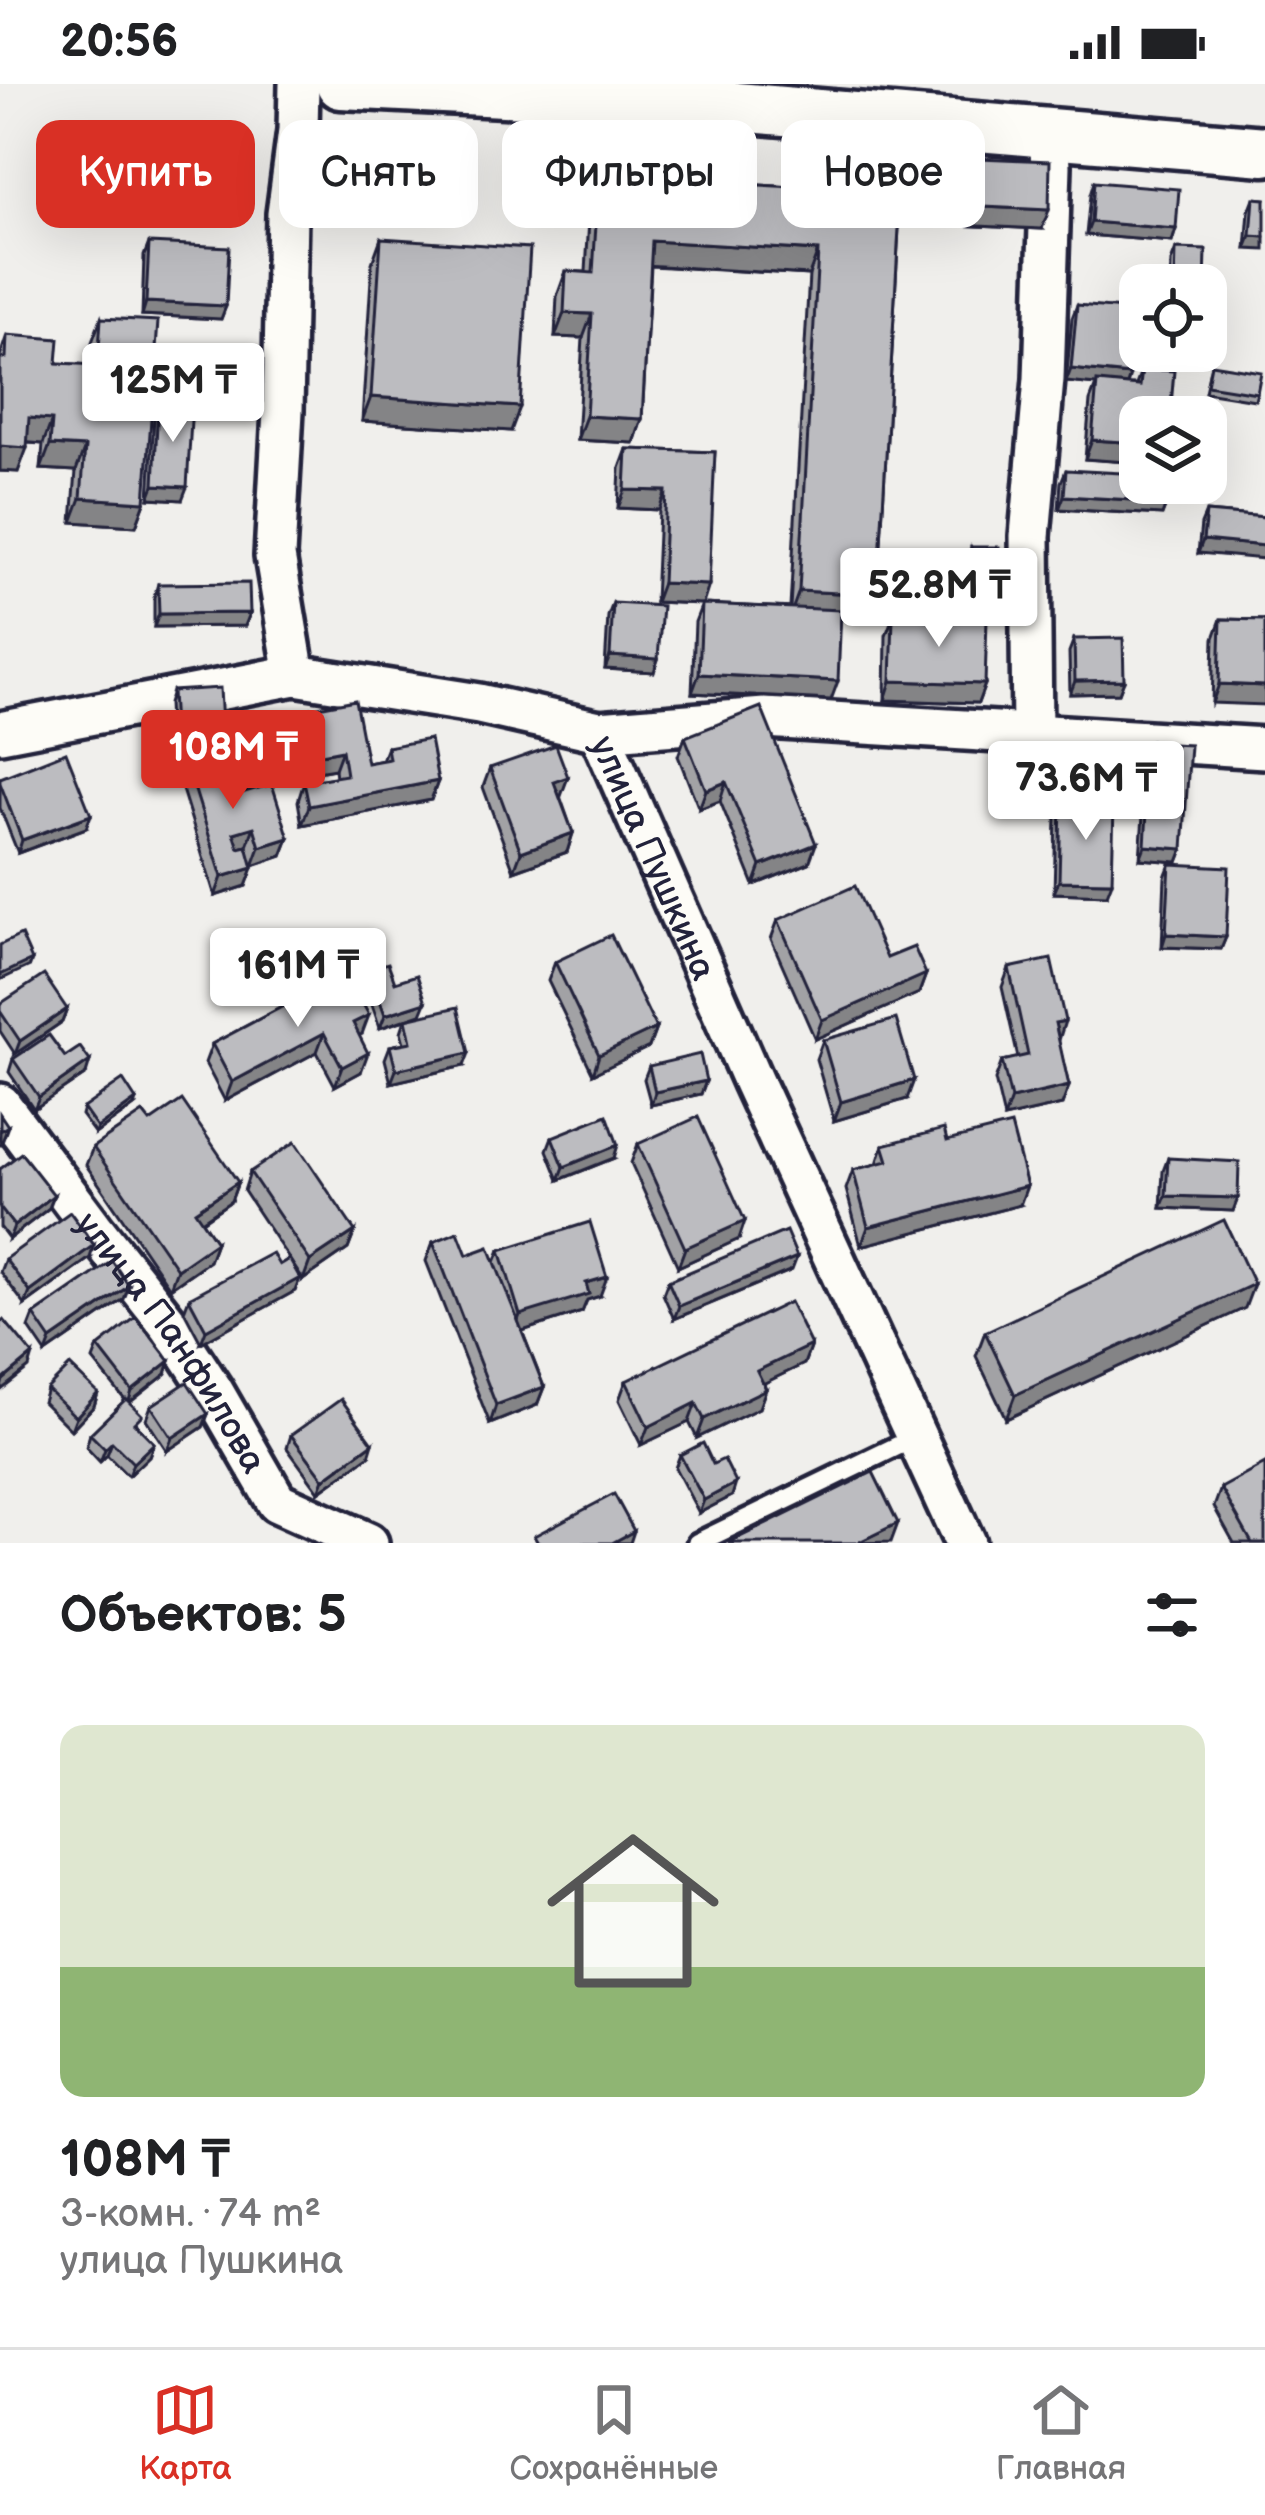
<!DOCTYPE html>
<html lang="ru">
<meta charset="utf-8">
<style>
body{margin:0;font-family:"Balsamiq Sans",sans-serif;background:#f2f2f2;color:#202124;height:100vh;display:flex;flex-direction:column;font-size:45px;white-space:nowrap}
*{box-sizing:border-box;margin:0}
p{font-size:39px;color:#757577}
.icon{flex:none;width:66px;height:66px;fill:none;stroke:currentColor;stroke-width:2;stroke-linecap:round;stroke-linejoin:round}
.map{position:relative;height:1459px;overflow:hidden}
.panel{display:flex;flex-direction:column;background:#fff;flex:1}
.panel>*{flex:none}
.top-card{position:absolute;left:36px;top:36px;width:1194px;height:108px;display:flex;gap:24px}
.fabs{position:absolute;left:1119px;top:180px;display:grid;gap:24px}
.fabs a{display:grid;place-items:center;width:108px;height:108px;border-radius:24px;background:#fff;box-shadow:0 12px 48px #0002;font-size:60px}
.price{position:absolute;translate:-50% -102px;padding:0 27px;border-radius:12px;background:#fff;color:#222;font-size:39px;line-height:78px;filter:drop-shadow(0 3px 6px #0008)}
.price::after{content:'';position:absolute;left:50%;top:72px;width:36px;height:27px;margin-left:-18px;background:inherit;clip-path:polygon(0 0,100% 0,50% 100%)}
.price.selected{background:#d93025;color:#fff}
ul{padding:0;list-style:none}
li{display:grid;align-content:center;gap:24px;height:636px;padding:0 60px}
li span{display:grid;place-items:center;height:372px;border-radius:24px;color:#555}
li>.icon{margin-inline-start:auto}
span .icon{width:216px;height:216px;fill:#fffc;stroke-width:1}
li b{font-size:51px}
h2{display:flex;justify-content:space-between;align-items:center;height:144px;padding:0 60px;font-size:51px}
.chip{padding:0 42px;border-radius:24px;background:#fff;box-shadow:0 12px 48px #0002;font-size:42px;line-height:108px}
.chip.selected{background:#d93025;color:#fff}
.status{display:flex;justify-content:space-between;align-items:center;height:84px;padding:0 60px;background:#fff;direction:ltr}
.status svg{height:33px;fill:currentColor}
.menu{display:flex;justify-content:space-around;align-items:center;height:168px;border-top:3px solid #e0e0e0;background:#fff;font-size:33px;color:#757577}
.menu a{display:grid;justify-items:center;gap:6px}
.menu .selected{color:#d93025}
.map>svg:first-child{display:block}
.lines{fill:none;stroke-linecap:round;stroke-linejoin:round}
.service-casing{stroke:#22223b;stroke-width:27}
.minor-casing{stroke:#22223b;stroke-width:48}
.tertiary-casing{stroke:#22223b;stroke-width:57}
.service{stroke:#fdfcf7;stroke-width:18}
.minor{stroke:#fdfcf7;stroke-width:39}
.tertiary{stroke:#fdfcf7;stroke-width:48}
.wall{fill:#a2a2a5;stroke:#22223b;stroke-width:3}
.shaded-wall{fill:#848486;stroke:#22223b;stroke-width:3}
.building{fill:#bcbcc0;stroke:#22223b;stroke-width:3}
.labels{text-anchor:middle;stroke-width:10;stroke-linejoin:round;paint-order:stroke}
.street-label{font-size:36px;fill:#22223b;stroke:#fdfcf7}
</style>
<div class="status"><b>20:56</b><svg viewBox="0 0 49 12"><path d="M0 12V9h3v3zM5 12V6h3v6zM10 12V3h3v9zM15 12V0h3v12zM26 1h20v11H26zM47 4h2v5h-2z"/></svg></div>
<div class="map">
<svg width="1265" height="1459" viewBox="0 0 1265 1459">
<rect width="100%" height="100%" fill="#f0efec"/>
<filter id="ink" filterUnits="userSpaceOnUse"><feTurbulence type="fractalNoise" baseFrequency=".00833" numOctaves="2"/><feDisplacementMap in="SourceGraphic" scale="24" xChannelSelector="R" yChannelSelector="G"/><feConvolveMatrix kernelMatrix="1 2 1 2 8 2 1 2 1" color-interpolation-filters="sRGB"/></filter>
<g filter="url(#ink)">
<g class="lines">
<defs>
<path id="service" d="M697 1459 916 1353"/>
<g id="minor">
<path id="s1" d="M299 0 298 47 287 130 283 327 275 472 295 591 479 620 599 647 753 998 965 1459"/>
<path d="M599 647 765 634 1265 664"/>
<path d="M0 648 295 591"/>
<path d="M1032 649 1030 452 1044 295 1051 82 1049 50"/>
<path id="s2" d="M0 1020 93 1144 171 1243 213 1307 277 1418 368 1459"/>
</g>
<path id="tertiary" d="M341 0 628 14 1265 67"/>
</defs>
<use href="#service" class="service-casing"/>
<use href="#minor" class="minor-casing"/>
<use href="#tertiary" class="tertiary-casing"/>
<use href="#service" class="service"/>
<use href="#minor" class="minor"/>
<use href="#tertiary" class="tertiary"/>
</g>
<g class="wall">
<path d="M956 73 1042 145 934 140 935 110 942 91 949 92Z"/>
<path d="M599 92 901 109 878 511 870 536 841 534 831 616 692 609 695 538 702 520 655 518 659 426 618 424 620 384 627 365 715 368 703 520 790 524 809 191 651 182 642 335 634 359 577 356 583 254 555 253 557 212 566 187 586 188 590 117Z"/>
<path d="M1094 98 1176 145 1172 158 1086 151 1090 111Z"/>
<path d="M1254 114 1265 115 1246 165 1249 127Z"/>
<path d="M381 154 511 347 362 337 372 179Z"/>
<path d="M149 159 226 222 221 235 142 231 144 172Z"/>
<path d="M1176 165 1205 201H1170L1171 178Z"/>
<path d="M1077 221 1127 301H1136L1142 285 1140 379 1085 375 1090 317 1096 301 1066 298 1072 234Z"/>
<path d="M101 234 145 418 136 442 72 438 76 387 41 385 43 360 27 359 18 388 0 387V272L7 251 57 279 91 281 92 258Z"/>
<path d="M1211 280 1257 309 1255 316 1205 308Z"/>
<path d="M158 319 182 416 149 414 154 332Z"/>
<path d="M1066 386 1167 418 1162 431 1059 425 1061 398Z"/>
<path d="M1206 428 1265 433 1198 469 1201 440Z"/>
<path d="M971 463 1000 519 995 532H967L966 476Z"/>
<path d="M158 500 250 529 245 542 154 543V513Z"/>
<path d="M613 519 658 575 654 588 605 585 608 532Z"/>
<path d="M893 533 985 600 978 619 885 616 886 551Z"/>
<path d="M1221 535 1265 536 1212 619 1214 554Z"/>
<path d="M1074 555 1124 596 1119 609 1070 610 1069 568Z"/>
<path d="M172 607 217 655 170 658 168 620Z"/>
<path d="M297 627 367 679 382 676 387 663 438 697 431 716 302 741 298 717 304 698 336 693 335 685 299 691 290 646Z"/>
<path d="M685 653 809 779 754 801 720 717 699 725 678 672Z"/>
<path d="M1151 659 1183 765 1178 778 1140 775 1147 672Z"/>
<path d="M183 668 216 685 235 711 289 754 282 772 253 782 246 802 215 812 176 686Z"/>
<path d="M490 684 568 693 560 712 573 749 567 768 514 787 483 703Z"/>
<path d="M0 694 86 744 18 769 0 724Z"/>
<path d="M1061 719 1107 811 1054 809 1056 732Z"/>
<path d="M1170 780 1226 853 1221 865 1162 863 1165 793Z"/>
<path d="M778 836 926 890 919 909 815 955 771 855Z"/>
<path d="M555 878 656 944 649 963 593 990 548 897Z"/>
<path d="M1009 884 1058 956 1069 1002 1062 1021 1004 1034 995 996 1002 977 1018 974 1002 903Z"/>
<path d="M369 885 395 898 421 930 410 934 464 982 391 999 385 975 390 962 404 959 401 948 405 936 380 944 364 898Z"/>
<path d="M346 889 362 950 359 951 361 988 335 1002 317 968 225 1017 205 979 212 960Z"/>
<path d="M0 920 67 925 62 938 15 970 0 947Z"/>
<path d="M823 956 907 1015 834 1037 816 975Z"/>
<path d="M65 973 86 990 34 1025 9 988 13 975Z"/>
<path d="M649 982 706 997 701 1010 651 1021 644 995Z"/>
<path d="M134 1022 95 1050 81 1031 83 1024Z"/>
<path d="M150 1038 238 1098 231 1117 202 1137 216 1158 209 1177 170 1204 86 1081 93 1063Z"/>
<path d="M552 1053 614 1074 559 1096 547 1066Z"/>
<path d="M638 1060 739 1155 678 1183 631 1079Z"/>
<path d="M883 1061 1020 1121 861 1162 846 1105 853 1086 877 1080Z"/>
<path d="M1168 1074 1238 1114 1233 1127 1161 1124 1163 1087Z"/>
<path d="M0 1085 49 1124 9 1155 0 1143Z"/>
<path d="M250 1088 355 1147 348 1165 303 1196 290 1176 300 1194 295 1207 201 1259 184 1227 189 1214 279 1181 289 1175 244 1107Z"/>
<path d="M433 1158 467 1171 495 1178 500 1166 600 1212 587 1216 582 1228 522 1247 544 1303 537 1321 490 1340 426 1177Z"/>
<path d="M90 1174 25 1221 0 1188 5 1175Z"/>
<path d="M792 1186 674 1235 663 1210 668 1197Z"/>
<path d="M124 1215 46 1269 29 1244 34 1231Z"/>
<path d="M1245 1224 1006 1335 976 1272 985 1248Z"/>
<path d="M811 1261 804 1280 764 1299 766 1305 759 1324 697 1354 689 1338 641 1361 619 1316 626 1297Z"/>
<path d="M98 1263 166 1290 129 1318 138 1343 154 1359 149 1372 128 1392 107 1371 100 1378 86 1363 90 1350 125 1316 93 1276Z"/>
<path d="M47 1305 98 1309 94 1322 71 1346 43 1318Z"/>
<path d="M151 1322 208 1330 203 1343 167 1367 146 1335Z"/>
<path d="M291 1351 369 1372 319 1408 287 1364Z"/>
<path d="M680 1371 732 1412 699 1429 675 1384Z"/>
<path d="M1221 1404 1265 1459H1234L1214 1423Z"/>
</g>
<g class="shaded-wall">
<path d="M941 121 1049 126 1042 145 934 140Z"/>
<path d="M1091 138 1176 145 1172 158 1086 151Z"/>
<path d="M1251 152 1265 153V166L1246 165Z"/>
<path d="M652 157 818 167 809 191 644 181Z"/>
<path d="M146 218 226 222 221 235 142 231Z"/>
<path d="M564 229 592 230 583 254 555 253Z"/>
<path d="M1071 285 1130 291 1126 304 1066 298Z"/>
<path d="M371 313 520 323 511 347 362 337Z"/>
<path d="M586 332 642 335 634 359 577 356Z"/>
<path d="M29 334 52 336 43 360 20 358Z"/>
<path d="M1092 356 1140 359V379L1085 375Z"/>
<path d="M50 361 85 363 76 387 41 385Z"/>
<path d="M0 362 27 364 18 388 0 387Z"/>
<path d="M154 401 187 403 182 416 149 414Z"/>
<path d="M625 406 666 407 659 426 618 424Z"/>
<path d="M1064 412 1167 418 1162 431 1059 425Z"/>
<path d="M81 414 145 418 136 442 72 438Z"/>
<path d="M1203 456 1265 462V475L1198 469Z"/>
<path d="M662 499 709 501 703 520 655 518Z"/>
<path d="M799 507 878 511 870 536 790 532Z"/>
<path d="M972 519H1000L995 532H967Z"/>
<path d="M250 529 245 542 154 543 159 530Z"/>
<path d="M610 572 658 575 654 588 605 585Z"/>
<path d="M699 590 838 597 831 616 692 609Z"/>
<path d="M1124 596 1119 609 1070 610 1075 597Z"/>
<path d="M891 597 985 600 978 619 885 616Z"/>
<path d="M1219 600 1265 602V621L1212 619Z"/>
<path d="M222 642 217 655 170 658 174 645Z"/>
<path d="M342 666 335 685 299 691 306 673Z"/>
<path d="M568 693 561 712 547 717 554 698Z"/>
<path d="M438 697 431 716 302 741 309 722Z"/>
<path d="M726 698 720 717 699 725 706 706Z"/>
<path d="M91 731 86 744 18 769 22 756Z"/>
<path d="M254 743 247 762 227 768 234 749Z"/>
<path d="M573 749 567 768 514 787 521 768Z"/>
<path d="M289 754 282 772 253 782 260 763Z"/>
<path d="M816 760 809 779 754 801 761 782Z"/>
<path d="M1145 762 1183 765 1178 778 1140 775Z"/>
<path d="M253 784 246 802 215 812 222 793Z"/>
<path d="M1059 797 1112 798 1107 811 1054 809Z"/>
<path d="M1166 850 1226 853 1221 865 1162 863Z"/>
<path d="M32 876 30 882 0 896V891Z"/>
<path d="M926 890 919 909 815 955 822 936Z"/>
<path d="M426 918 421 930 380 944 385 931Z"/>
<path d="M67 925 62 938 15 970 20 957Z"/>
<path d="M369 931 362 950 346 958 353 939Z"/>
<path d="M1065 937 1059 956 1055 939Z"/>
<path d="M656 944 649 963 593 990 599 971Z"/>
<path d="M324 949 317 968 225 1017 232 998Z"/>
<path d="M368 969 361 988 335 1002 342 983Z"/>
<path d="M469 969 464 982 391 999 396 986Z"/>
<path d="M90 977 86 990 34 1025 39 1013Z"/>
<path d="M914 996 907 1015 834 1037 841 1018Z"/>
<path d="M706 997 701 1010 651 1021 655 1008Z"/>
<path d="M1069 1002 1062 1021 1004 1034 1011 1015Z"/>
<path d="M136 1016 134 1022 95 1050 97 1044Z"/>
<path d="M8 1042 1 1061H0V1047Z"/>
<path d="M618 1061 614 1074 559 1096 564 1083Z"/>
<path d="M238 1098 231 1117 188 1146 195 1127Z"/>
<path d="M1027 1102 1020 1121 861 1162 868 1143Z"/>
<path d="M54 1111 49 1124 9 1155 14 1142Z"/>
<path d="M1166 1112 1238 1114 1233 1127 1161 1124Z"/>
<path d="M745 1137 739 1155 678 1183 685 1164Z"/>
<path d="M355 1147 348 1165 303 1196 310 1177Z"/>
<path d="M216 1158 209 1177 170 1204 177 1185Z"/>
<path d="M94 1161 90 1174 25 1221 30 1208Z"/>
<path d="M797 1173 792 1186 674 1235 679 1222Z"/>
<path d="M607 1193 600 1212 587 1216 582 1228 513 1250 520 1231 586 1199Z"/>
<path d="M300 1194 295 1207 201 1259 206 1246Z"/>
<path d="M1254 1200 1245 1224 1006 1335 1015 1311Z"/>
<path d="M129 1202 124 1215 46 1269 51 1256Z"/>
<path d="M811 1261 804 1280 750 1306 757 1287Z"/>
<path d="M33 1271 29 1284 0 1307 3 1296Z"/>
<path d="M170 1277 166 1290 128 1320 132 1307Z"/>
<path d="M544 1303 537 1321 490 1340 496 1321Z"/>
<path d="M766 1305 759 1324 697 1354 704 1335Z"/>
<path d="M98 1309 94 1322 71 1346 76 1333Z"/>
<path d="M696 1319 689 1338 641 1361 648 1343Z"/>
<path d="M208 1330 203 1343 167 1367 172 1354Z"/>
<path d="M112 1358 107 1371 100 1378 105 1365Z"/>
<path d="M154 1359 149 1372 128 1392 133 1379Z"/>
<path d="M373 1359 369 1372 319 1408 324 1395Z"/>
<path d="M736 1399 732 1412 699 1429 704 1416Z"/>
<path d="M898 1439 891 1458 857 1459Z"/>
<path d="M634 1447 630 1459H612Z"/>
</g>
<g class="building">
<path d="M956 73 1050 77 1049 126 941 121 942 91 955 92Z"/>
<path d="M599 92 901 109 878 511 799 507 818 167 652 157 642 335 586 332 592 230 564 229 566 187 593 189Z"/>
<path d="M1094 98 1179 105 1176 145 1091 138Z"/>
<path d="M1254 114 1265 115V153L1251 152Z"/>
<path d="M381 154 530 164 520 323 371 313Z"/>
<path d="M149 159 229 163 226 222 146 218Z"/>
<path d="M1176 165 1206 166 1205 201H1175Z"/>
<path d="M1077 221 1136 226 1130 291 1071 285Z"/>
<path d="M101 234 158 237 145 418 81 414 85 363 50 361 52 336 29 334 27 364 0 362V274H6L7 251 59 255 57 279 98 281Z"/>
<path d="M1211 280 1261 288 1257 309 1207 301Z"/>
<path d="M1142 285 1174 287 1170 333H1140V359L1092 356 1097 298 1140 302Z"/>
<path d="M158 319 192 320 187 403 154 401Z"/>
<path d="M627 365 715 368 709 501 662 499 666 407 625 406Z"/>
<path d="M1066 386 1140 390V399H1168L1167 418 1064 412Z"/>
<path d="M1206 428 1265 433V462L1203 456Z"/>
<path d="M971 463H999L1000 519H972Z"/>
<path d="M249 499 250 529 159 530 158 500Z"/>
<path d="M613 519 662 522 658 575 610 572Z"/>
<path d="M702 520 841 526 838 597 699 590Z"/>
<path d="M893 533 987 535 985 600 891 597Z"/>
<path d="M1221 535 1265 536V602L1219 600Z"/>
<path d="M1123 554 1124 596 1075 597 1074 555Z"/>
<path d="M220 604 222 642 174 645 172 607Z"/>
<path d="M355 616 367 679 389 675 387 663 430 655 438 697 309 722 304 698 346 691 342 666 306 673 297 627Z"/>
<path d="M761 623 816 760 761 782 726 698 706 706 685 653Z"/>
<path d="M1151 659 1190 661 1183 765 1145 762Z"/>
<path d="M207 660 216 685 226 682 235 711 272 700 289 754 260 763 254 743 234 749 239 764 247 762 253 784 222 793 183 668Z"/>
<path d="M556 661 568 693 554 698 573 749 521 768 490 684Z"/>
<path d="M66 668 91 731 22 756 0 699V694Z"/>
<path d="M1061 719 1114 721 1112 798 1059 797Z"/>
<path d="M1170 780 1229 783 1226 853 1166 850Z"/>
<path d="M855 802 887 874 914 863 926 890 822 936 778 836Z"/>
<path d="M21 851 32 876 0 891V861Z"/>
<path d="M611 851 656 944 599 971 555 878Z"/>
<path d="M1051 875 1065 937 1055 939 1069 1002 1011 1015 1002 977 1028 971 1009 884Z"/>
<path d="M388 879 395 898 417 891 426 918 385 931 369 885Z"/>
<path d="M346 889 369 931 353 939 368 969 342 983 324 949 232 998 212 960Z"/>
<path d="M44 891 67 925 20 957 0 927V920Z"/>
<path d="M458 923 469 969 396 986 390 962 411 958 406 935Z"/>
<path d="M896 935 914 996 841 1018 823 956Z"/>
<path d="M49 951 65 973 80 963 90 977 39 1013 13 975Z"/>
<path d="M700 970 706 997 655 1008 649 982Z"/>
<path d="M123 996 136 1016 97 1044 83 1024Z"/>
<path d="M182 1016 238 1098 195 1127 216 1158 177 1185 93 1063 143 1029 150 1038Z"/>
<path d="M0 1030 8 1042 0 1047Z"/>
<path d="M607 1031 618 1061 564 1083 552 1053Z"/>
<path d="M698 1033 745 1137 685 1164 638 1060Z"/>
<path d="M1011 1041 1027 1102 868 1143 853 1086 888 1077 883 1061 944 1045 947 1057Z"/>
<path d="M295 1058 355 1147 310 1177 250 1088Z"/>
<path d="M21 1069 54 1111 14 1142 0 1124V1085Z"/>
<path d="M1168 1074 1239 1078 1238 1114 1166 1112Z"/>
<path d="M70 1128 94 1161 30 1208 5 1175Z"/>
<path d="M1224 1136 1254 1200 1015 1311 985 1248Z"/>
<path d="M590 1138 607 1193 586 1199 589 1210 520 1231 500 1166Z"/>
<path d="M786 1147 797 1173 679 1222 668 1197Z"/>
<path d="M458 1148 467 1171 489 1163 544 1303 496 1321 433 1158Z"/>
<path d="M272 1169 279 1181 289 1175 300 1194 206 1246 189 1214Z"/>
<path d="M112 1177 129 1202 51 1256 34 1231Z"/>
<path d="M790 1218 811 1261 757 1287 766 1305 704 1335 696 1319 648 1343 626 1297Z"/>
<path d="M136 1233 170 1277 132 1307 98 1263Z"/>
<path d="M4 1236 33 1271 3 1296 0 1292V1239Z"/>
<path d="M70 1282 98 1309 76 1333 47 1305Z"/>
<path d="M187 1298 208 1330 172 1354 151 1322Z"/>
<path d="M126 1315 142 1331 134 1339 154 1359 133 1379 112 1358 105 1365 90 1350Z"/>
<path d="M341 1315 373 1359 324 1395 291 1351Z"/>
<path d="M703 1359 713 1380 724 1375 736 1399 704 1416 680 1371Z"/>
<path d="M1265 1380V1459H1252L1221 1404Z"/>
<path d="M873 1388 898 1439 857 1459H728Z"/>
<path d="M614 1410 634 1447 612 1459H538L534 1452Z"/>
</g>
</g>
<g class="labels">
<g class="street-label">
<text dy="13" stroke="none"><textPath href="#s1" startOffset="1041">улица Пушкина</textPath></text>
<text dy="13" stroke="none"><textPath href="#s2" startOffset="294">улица Панфилова</textPath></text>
</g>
</g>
</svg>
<div class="fabs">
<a><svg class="icon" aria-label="locate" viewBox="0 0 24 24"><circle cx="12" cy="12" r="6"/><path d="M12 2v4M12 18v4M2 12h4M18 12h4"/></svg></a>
<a><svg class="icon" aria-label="layers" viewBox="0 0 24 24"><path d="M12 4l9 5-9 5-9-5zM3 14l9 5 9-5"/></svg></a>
</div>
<b class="price" style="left:173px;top:361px">125M ₸</b>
<b class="price" style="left:939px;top:566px">52.8M ₸</b>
<b class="price selected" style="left:233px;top:728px">108M ₸</b>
<b class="price" style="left:1086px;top:759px">73.6M ₸</b>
<b class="price" style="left:298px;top:946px">161M ₸</b>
<div class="top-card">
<a class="chip selected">Купить</a>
<a class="chip">Снять</a>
<a class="chip">Фильтры</a>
<a class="chip">Новое</a>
</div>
</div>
<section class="panel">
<h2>Объектов: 5<svg class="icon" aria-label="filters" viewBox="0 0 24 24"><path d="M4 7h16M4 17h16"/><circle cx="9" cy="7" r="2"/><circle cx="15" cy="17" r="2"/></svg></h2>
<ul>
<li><span style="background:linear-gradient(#dfe7d0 65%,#8fb573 0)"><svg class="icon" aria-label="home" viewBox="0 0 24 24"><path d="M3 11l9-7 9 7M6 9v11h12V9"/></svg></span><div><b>108M ₸</b><p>3-комн. · 74 m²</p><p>улица Пушкина</p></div></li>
</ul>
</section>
<nav class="menu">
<a class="selected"><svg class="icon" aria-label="map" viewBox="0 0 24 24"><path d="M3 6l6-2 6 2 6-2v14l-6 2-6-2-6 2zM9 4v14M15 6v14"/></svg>Карта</a>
<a><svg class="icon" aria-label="saved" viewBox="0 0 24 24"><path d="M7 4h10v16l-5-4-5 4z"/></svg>Сохранённые</a>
<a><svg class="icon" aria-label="home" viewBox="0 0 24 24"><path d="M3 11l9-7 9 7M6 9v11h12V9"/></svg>Главная</a>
</nav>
